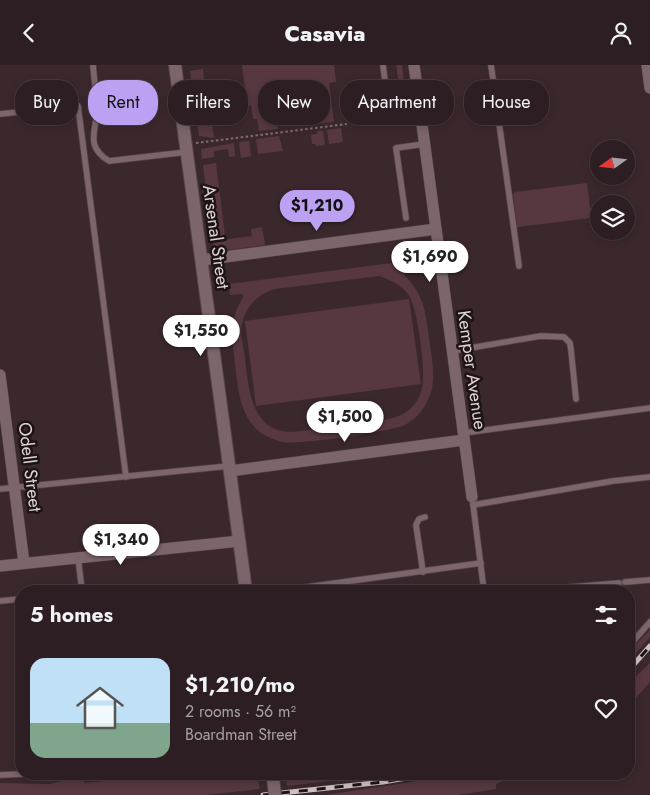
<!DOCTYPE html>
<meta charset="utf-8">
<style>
body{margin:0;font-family:Jost,sans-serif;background:#382b2f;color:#f1f3f6;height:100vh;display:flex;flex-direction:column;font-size:19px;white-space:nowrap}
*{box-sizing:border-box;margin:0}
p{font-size:16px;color:#a6a2a5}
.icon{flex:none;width:28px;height:28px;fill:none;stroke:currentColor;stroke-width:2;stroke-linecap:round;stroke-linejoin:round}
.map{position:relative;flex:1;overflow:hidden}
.panel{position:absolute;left:15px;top:520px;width:620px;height:195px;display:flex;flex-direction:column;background:#2c1e22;border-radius:20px;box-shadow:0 2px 8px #0003,0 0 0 1px #483c40}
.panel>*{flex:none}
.guide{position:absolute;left:15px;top:15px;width:620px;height:45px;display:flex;gap:10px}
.needle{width:32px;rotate:255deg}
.controls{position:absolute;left:590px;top:75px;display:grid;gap:10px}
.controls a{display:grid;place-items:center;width:45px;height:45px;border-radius:50%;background:#2c1e22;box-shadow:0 2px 8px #0003,0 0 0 1px #483c40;font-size:25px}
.price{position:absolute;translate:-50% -42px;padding:0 11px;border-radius:18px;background:#fff;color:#222;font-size:16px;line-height:32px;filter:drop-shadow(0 1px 2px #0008)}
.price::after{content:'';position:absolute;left:50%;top:30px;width:15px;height:11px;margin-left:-8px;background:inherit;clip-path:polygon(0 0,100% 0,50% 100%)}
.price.selected{background:#bca0f2;color:#111}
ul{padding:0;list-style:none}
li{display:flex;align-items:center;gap:15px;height:125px;padding:0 15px}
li+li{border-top:1px solid #483c40}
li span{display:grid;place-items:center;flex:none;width:140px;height:100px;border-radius:15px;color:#555}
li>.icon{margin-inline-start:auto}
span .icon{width:60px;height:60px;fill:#fffc;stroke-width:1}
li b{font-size:21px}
h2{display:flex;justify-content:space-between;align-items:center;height:60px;padding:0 15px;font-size:21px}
.tag{padding:0 18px;border-radius:20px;background:#2c1e22;box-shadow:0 2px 8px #0003,0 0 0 1px #483c40;font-size:18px;line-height:45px}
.tag.selected{background:#bca0f2;color:#111}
header{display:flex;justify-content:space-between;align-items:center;height:65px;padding:0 15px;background:#2c1e22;font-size:22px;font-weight:800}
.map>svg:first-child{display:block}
.green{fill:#573840;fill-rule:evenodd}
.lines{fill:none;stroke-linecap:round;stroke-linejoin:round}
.lane-casing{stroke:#57464b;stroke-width:7}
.street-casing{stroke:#57464b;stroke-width:12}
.secondary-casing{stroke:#57464b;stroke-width:14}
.path{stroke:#7e6d72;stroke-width:2;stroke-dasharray:2.5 2.5;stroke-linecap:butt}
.lane{stroke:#7c656b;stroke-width:5.5}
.street{stroke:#7c656b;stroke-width:11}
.secondary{stroke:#7c656b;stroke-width:12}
.rail-casing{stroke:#cdbfc2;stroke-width:5}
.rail{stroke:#1d1416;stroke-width:3;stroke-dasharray:9;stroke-linecap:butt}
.secondary-bridge-casing{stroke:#57464b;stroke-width:14;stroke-linecap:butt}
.secondary-bridge{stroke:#7c656b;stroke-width:12}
.labels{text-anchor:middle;stroke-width:5;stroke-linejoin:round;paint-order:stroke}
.street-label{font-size:18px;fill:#dfd2d5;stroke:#1d1416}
</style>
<header><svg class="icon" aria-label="back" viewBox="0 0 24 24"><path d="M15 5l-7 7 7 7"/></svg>Casavia<svg class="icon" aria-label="person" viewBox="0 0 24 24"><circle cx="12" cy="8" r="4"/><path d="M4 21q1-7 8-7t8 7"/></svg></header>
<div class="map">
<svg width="650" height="730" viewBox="0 0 650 730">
<rect width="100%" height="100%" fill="#3b282d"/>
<g class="green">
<path d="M242 0H334L336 17 329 18 334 57 316 59 314 49 291 48 277 53 278 64 259 66 257 54H253L251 40 247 41Z"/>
<path d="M396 0H402L407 44 403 47Z"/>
<path d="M203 4 207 41H210L214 73 199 71 190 6Z"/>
<path d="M341 63 343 77 329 79 327 65Z"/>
<path d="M317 66H323L325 80 316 81 315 79H312L311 70 317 69Z"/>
<path d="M279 71 283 86 258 89 256 74Z"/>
<path d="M249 76 251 91 241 93 239 77Z"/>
<path d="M234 78 235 91 229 92 228 84 214 86V92L202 94 201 84Z"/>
<path d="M216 98 225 171 212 173 203 100Z"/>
<path d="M587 118 590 143 599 142V152L517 162 513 129 515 127Z"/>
<path d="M262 162 265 180 214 187 213 176 252 171 251 164Z"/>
<path d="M423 194 424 204 404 207 403 209C423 228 426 246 429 273 432 297 439 320 424 342 420 349 412 356 405 360 388 367 299 380 282 377 275 375 267 372 261 368 241 352 239 330 236 307 233 279 227 255 244 231L242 229 230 230 229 219ZM379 211C389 214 401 220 408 229 418 242 426 306 422 323 420 333 414 342 405 348 389 359 315 364 292 367 251 367 249 325 245 294 244 282 239 267 243 255 247 240 260 228 275 224Z"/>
<path d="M409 234 421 319 256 341 245 256Z"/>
<path d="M650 565V572L629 596V586Z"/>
<path d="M650 598V617L629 641V618Z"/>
<path d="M174 709H257L260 724 205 730H0V718L50 719 80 711 85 718Z"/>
<path d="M286 709H390L287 721Z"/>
<path d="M465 709H528L511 712 496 719V724L459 730H325Z"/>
</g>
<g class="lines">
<defs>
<g id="lane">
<path d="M93 0C94 13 96 27 97 40 98 64 83 80 109 96L187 87"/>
<path d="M383 0 388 40"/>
<path d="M491 0 519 201"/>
<path d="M0 49 78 41 126 412"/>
<path d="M406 153 396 83 424 79"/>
<path d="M452 286 541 271 564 272 570 278 571 285 576 334"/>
<path d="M463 368 650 343"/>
<path d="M0 424 229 401"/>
<path d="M473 439 484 526"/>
<path d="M473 440 613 416 650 412"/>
<path d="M78 492 82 526"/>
<path d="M423 507 416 460 419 454 425 452"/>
<path d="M625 517 650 515"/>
<path d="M278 526 481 498"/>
<path d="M524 526 619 518"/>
<path d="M0 536 21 534"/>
<path d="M629 581 650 557"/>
<path d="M0 710 22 709"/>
</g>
<g id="street">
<path d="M414 0 472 432"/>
<path d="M647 0 650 23"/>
<path d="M202 195 436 164"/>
<path d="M0 310 24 498"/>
<path d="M230 406 464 375"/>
<path d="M0 501 240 476"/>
</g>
<path id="secondary" d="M175 0 246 526"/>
</defs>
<use href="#lane" class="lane-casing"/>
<use href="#street" class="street-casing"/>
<use href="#secondary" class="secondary-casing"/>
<g class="path">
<path d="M378 55 410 51"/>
<path d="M196 78 347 59"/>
</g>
<use href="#lane" class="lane"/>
<use href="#street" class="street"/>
<use href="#secondary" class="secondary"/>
<defs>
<g id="rail">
<path d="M629 605 650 581"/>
<path d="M263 730 383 717 430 709"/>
</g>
</defs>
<use href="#rail" class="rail-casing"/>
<use href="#rail" class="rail"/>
<defs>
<path id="secondary-bridge" d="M273 713 275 730"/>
</defs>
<use href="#secondary-bridge" class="secondary-bridge-casing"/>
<use href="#secondary-bridge" class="secondary-bridge"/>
</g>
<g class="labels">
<g class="street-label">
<text transform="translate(216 172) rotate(82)" y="6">Arsenal Street</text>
<text transform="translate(472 305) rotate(82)" y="6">Kemper Avenue</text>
<text transform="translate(30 402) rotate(83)" y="6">Odell Street</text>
</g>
</g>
</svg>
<div class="controls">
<a><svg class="needle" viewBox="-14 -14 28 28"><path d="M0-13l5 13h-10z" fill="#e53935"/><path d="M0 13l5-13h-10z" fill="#a6a2a5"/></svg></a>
<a><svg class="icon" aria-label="layers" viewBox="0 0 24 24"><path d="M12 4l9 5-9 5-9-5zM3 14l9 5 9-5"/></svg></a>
</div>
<b class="price selected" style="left:317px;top:167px">$1,210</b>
<b class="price" style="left:430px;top:218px">$1,690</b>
<b class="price" style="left:201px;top:292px">$1,550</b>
<b class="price" style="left:345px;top:378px">$1,500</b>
<b class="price" style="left:121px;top:501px">$1,340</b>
<div class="guide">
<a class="tag">Buy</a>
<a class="tag selected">Rent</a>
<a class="tag">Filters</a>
<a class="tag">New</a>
<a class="tag">Apartment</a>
<a class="tag">House</a>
</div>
<section class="panel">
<h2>5 homes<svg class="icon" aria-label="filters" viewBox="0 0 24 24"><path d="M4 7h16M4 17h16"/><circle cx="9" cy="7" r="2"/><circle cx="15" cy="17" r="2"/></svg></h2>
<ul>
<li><span style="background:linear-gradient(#bfe0f5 65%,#7fa58c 0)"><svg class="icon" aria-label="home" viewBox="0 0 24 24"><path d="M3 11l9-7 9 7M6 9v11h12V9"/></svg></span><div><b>$1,210/mo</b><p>2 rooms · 56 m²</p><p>Boardman Street</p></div><svg class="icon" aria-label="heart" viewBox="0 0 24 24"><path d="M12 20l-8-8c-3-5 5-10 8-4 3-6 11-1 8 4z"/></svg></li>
</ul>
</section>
</div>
